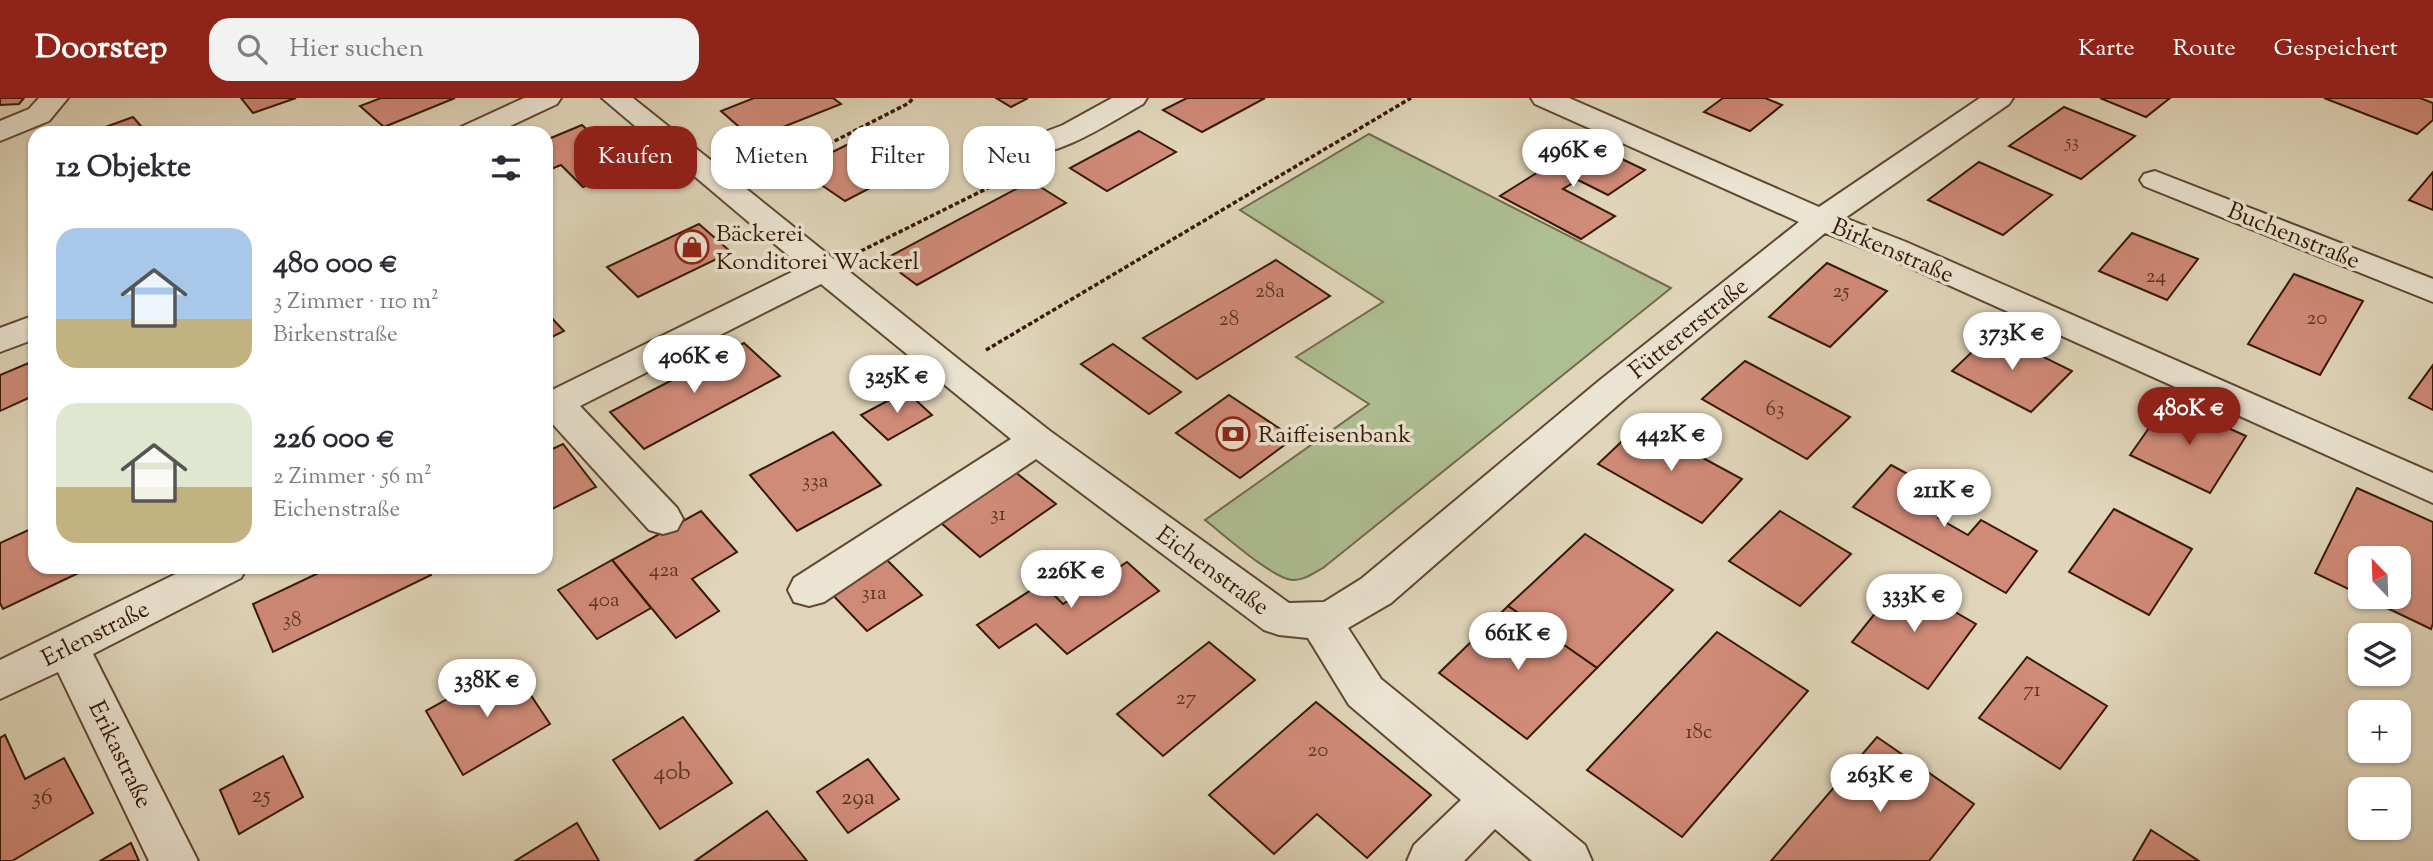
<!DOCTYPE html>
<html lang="de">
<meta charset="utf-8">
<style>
body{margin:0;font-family:"Sorts Mill Goudy",serif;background:#f2f2f3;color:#2b2b33;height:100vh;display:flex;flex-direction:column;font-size:26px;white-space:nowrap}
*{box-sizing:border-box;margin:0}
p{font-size:23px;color:#7c7c81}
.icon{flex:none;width:38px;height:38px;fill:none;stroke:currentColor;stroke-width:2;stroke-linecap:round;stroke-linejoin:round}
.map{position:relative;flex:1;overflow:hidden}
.panel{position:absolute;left:28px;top:28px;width:525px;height:448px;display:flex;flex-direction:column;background:#fff;border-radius:21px;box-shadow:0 2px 5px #0004}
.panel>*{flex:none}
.banner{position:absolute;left:574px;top:28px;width:665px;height:63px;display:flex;gap:14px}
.needle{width:46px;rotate:337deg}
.buttons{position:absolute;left:2348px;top:448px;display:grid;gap:14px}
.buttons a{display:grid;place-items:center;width:63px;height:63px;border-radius:14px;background:#fff;box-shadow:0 2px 5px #0004;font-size:35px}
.price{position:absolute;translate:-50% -60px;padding:0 16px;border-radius:24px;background:#fff;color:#222;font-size:23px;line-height:46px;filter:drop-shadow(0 2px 4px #0008)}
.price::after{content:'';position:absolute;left:50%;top:42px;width:21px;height:16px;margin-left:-10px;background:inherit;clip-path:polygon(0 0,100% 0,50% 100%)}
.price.selected{background:#8f2418;color:#fff}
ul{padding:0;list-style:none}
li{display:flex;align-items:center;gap:21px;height:175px;padding:0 28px}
li span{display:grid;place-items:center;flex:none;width:196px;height:140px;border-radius:21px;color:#555}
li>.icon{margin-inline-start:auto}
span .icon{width:84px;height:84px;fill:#fffc;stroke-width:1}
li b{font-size:30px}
h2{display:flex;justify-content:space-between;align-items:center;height:84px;padding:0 28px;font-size:30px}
.chip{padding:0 24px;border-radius:21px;background:#fff;box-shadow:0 2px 5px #0004;font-size:24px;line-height:63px}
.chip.selected{background:#8f2418;color:#fff}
header{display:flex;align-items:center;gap:42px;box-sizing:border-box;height:98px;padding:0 35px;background:#8f2418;color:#fff}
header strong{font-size:33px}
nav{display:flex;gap:38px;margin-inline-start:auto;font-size:24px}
.search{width:490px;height:63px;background:#f2f2f3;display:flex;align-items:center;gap:18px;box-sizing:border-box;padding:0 24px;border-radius:21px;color:#7c7c81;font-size:26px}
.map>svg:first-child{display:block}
.green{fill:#aebe93;stroke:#726b4b;stroke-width:2}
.building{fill:#d08a78;stroke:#361803;stroke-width:2}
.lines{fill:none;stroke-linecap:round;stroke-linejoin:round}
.minor-casing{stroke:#604731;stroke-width:4}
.path{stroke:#361803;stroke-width:3.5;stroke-dasharray:4.5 2.5;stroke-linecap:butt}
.minor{fill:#ebe4d2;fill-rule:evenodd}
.labels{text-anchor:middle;stroke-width:7;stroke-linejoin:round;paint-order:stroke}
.far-number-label{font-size:18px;fill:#5c3420}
.number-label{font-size:21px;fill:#5c3420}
.poi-label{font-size:24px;fill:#361803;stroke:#ebe4d2;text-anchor:start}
.street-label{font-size:24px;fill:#361803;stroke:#ebe4d2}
.near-number-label{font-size:24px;fill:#5c3420}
</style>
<header>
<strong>Doorstep</strong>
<div class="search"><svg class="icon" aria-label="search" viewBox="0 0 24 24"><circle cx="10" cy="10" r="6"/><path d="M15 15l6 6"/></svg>Hier suchen</div>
<nav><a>Karte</a><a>Route</a><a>Gespeichert</a></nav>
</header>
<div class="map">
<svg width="2433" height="763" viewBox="0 0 2433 763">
<rect width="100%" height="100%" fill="#e0d5ba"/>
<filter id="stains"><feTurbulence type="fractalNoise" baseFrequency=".00286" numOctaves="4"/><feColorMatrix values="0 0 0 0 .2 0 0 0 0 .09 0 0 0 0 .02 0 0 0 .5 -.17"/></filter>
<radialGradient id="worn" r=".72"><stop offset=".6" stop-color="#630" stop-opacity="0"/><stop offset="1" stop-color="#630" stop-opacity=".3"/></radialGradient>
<path class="green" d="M1369 36 1671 190 1323 470C1314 475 1303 483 1292 482 1272 480 1223 436 1205 422L1369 306 1296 259 1383 204 1240 112Z"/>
<g class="building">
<path d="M0 0H24L19 6 0 7Z"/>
<path d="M241 0H296L253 15Z"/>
<path d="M381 0H455L384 29 360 8Z"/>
<path d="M754 0H833L841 6 753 41 721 13Z"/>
<path d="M996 0H1028L1011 9Z"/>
<path d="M1187 0H1265L1202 34 1163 12Z"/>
<path d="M1723 0H1765L1782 7 1750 33 1704 14Z"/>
<path d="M2100 0H2170L2146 19Z"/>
<path d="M2324 0H2420L2433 5V22L2417 36Z"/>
<path d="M2064 9 2135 38 2081 81 2009 48Z"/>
<path d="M133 19 147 35H89Z"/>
<path d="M582 27 629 71 583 89 561 67 546 73V42Z"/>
<path d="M877 32 924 62 845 103 798 71Z"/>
<path d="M1139 33 1176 54 1107 93 1070 70Z"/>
<path d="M1586 44 1645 72 1608 97 1578 82 1563 91 1615 118 1581 141 1500 98Z"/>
<path d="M1979 64 2052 97 2003 137 1928 102Z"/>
<path d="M2433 74V112L2409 102Z"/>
<path d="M1031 83 1066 105 917 187 883 162Z"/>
<path d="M699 126 731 154 638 199 607 169Z"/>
<path d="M2132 135 2198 161 2167 202 2099 173Z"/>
<path d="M1276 162 1330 198 1197 281 1143 240Z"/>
<path d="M1827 165 1887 193 1830 249 1769 219Z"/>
<path d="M2294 176 2363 203 2320 277 2248 246Z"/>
<path d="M546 214 564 233 546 242Z"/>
<path d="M1993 234 2072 273 2031 314 1952 273Z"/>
<path d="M744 245 780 278 644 351 610 314Z"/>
<path d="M1113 246 1181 294 1149 316 1081 266Z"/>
<path d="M1745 263 1850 319 1807 361 1702 301Z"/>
<path d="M31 264 35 269V297L0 313V277Z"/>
<path d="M2433 267V312L2409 300Z"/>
<path d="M906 293 932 317 888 342 861 317Z"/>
<path d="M1229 297 1294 340 1240 380 1176 335Z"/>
<path d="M2168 303 2246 338 2210 395 2130 357Z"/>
<path d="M1640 326 1742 381 1702 425 1598 366Z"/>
<path d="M833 334 881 387 797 433 750 377Z"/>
<path d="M563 346 596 389 546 414V354Z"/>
<path d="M1891 367 1954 401 1938 420 1968 437 1981 422 2037 453 2006 495 1853 409Z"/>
<path d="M1015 374 1056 406 980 459 940 424Z"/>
<path d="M2357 390 2433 424V525L2431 531 2364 499H2399V460H2361V497L2315 475Z"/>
<path d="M2114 411 2192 451 2149 517 2069 474Z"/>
<path d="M701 413 737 454 692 481 719 513 676 540 612 462Z"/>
<path d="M1780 413 1851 456 1800 508 1729 463Z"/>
<path d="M35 429V469H91L3 511 0 505V445Z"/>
<path d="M1585 436 1673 492 1597 570 1508 508Z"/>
<path d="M882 457 922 497 867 533 827 491Z"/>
<path d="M612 462 651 510 597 541 558 492Z"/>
<path d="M1127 464 1159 493 1067 556 1036 526 999 550 977 527 1042 485 1063 506Z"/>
<path d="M331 469H427L431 477 273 554 253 506Z"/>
<path d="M1901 483 1976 526 1928 591 1852 544Z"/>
<path d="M1508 508 1597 570 1527 641 1439 575Z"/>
<path d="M1717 534 1808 593 1682 739 1587 672Z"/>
<path d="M1209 544 1255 582 1163 658 1117 616Z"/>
<path d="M2027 559 2107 608 2060 671 1979 620Z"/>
<path d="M510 566 550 626 463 677 426 613Z"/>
<path d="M1316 604 1431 697 1367 760 1317 716 1274 756 1209 697Z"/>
<path d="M683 619 732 685 660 731 613 662Z"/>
<path d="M5 637 25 681 64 660 93 715 12 763H0V640Z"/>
<path d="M1877 639 1974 706 1929 763H1771Z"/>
<path d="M283 658 303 699 239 736 220 692Z"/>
<path d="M868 661 899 701 848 735 817 694Z"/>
<path d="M767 713 807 763H695Z"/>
<path d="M577 725 599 763H515Z"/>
<path d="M2151 732 2199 763H2133Z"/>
<path d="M131 745 139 763H100Z"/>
</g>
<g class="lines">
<defs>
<g id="minor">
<path d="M39 0H68L49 23 0 43V23L29 11Z"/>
<path d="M524 0H561L557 6 495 35H456L461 29Z"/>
<path d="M602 0H633L962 264 1050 333 1289 505 1324 504 1361 481 1600 282 1799 124 1535 6 1531 0H1569L1819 109 1980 0H2013L2009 6 1845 120 1906 144 2433 375V405L1884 158 1825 135 1626 300 1391 505 1348 530 1381 581 1585 747 1592 763H1532L1495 731 1464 763H1407L1414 747 1461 702 1349 607 1308 540 1279 537 1264 532 1036 361 824 504 809 508 794 504 788 492 794 480 1011 341 821 186 580 308 677 410 683 421 677 432 663 436 649 432 549 322 546 323V295L802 169Z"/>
<path d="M1112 0H1147L1143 6C1114 22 1054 63 1021 55L1016 49 1021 43 1063 27Z"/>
<path d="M2155 73 2433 181V204L2144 88 2140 82 2144 76Z"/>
<path d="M35 217V241L0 254V230Z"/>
<path d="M190 469H247L241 480 93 556 198 763H149L58 574 0 601V562Z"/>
</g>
</defs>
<use href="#minor" class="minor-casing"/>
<g class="path">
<path d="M766 78 909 5 913 0"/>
<path d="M861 153 1016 76"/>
<path d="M986 252 1411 0"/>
</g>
<use href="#minor" class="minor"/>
</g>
<defs>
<symbol id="shop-ring" viewBox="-11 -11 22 22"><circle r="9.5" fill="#ebe4d2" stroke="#8f2418" stroke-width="1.5"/><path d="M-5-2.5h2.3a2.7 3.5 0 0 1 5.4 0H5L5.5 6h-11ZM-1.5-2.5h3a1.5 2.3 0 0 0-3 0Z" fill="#8f2418"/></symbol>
<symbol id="bank-ring" viewBox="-11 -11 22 22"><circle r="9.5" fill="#ebe4d2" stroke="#8f2418" stroke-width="1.5"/><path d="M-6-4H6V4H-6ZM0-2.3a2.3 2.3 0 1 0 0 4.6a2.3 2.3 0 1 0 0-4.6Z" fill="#8f2418"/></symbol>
</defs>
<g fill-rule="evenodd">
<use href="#shop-ring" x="673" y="130" width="38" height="38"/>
<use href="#bank-ring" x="1214" y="317" width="38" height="38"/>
</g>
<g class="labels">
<g class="far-number-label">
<text x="2072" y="49">53</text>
</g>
<g class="number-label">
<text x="2156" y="184">24</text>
<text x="1270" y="199">28a</text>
<text x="1841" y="199">25</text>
<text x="2317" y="226">20</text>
<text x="1229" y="227">28</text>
<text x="1775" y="317">63</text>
<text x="815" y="389">33a</text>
<text x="998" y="422">31</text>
<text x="664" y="478">42a</text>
<text x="874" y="501">31a</text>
<text x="604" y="508">40a</text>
<text x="292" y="528">38</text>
<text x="2032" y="598">71</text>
<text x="1186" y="606">27</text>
<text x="1699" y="640">18c</text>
<text x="1318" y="658">20</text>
</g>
<g class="poi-label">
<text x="716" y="143">Bäckerei<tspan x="716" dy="28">Konditorei Wackerl</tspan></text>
<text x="1258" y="344">Raiffeisenbank</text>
</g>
<g class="street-label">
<text transform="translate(2294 137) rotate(22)" y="8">Buchenstraße</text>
<text transform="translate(1893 152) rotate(23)" y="8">Birkenstraße</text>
<text transform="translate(1688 230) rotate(-39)" y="8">Füttererstraße</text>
<text transform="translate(1213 472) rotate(36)" y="8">Eichenstraße</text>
<text transform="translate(95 535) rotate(-27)" y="8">Erlenstraße</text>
<text transform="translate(121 656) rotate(64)" y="8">Erikastraße</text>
</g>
<g class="near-number-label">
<text x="672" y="681">40b</text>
<text x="261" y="704">25</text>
<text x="42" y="706">36</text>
<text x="858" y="706">29a</text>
</g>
</g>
<rect width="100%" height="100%" filter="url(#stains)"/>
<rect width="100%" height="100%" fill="url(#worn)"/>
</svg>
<div class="buttons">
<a><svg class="needle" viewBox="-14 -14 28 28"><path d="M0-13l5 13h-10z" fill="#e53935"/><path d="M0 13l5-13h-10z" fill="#7c7c81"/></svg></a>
<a><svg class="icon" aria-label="layers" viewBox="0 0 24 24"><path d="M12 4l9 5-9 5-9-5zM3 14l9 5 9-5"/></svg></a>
<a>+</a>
<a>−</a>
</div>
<b class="price" style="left:1573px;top:91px">496K €</b>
<b class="price" style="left:2012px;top:274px">373K €</b>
<b class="price" style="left:694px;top:297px">406K €</b>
<b class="price" style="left:897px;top:317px">325K €</b>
<b class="price selected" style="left:2189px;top:349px">480K €</b>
<b class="price" style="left:1671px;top:375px">442K €</b>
<b class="price" style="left:1944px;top:431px">211K €</b>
<b class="price" style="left:1071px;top:512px">226K €</b>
<b class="price" style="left:1914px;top:536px">333K €</b>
<b class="price" style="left:1518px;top:574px">661K €</b>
<b class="price" style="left:487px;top:621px">338K €</b>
<b class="price" style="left:1880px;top:716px">263K €</b>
<div class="banner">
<a class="chip selected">Kaufen</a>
<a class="chip">Mieten</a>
<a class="chip">Filter</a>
<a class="chip">Neu</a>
</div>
<section class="panel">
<h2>12 Objekte<svg class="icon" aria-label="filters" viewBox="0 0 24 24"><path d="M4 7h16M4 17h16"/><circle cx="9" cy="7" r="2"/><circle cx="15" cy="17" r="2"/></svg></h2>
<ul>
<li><span style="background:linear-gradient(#a9c7e8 65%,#c2b280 0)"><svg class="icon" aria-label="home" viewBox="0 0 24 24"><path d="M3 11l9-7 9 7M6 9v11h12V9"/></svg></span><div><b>480 000 €</b><p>3 Zimmer · 110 m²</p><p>Birkenstraße</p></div></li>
<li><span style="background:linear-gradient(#dfe7d0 60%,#c2b280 0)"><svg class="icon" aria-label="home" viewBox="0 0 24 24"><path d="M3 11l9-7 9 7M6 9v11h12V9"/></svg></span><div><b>226 000 €</b><p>2 Zimmer · 56 m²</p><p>Eichenstraße</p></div></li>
</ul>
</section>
</div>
